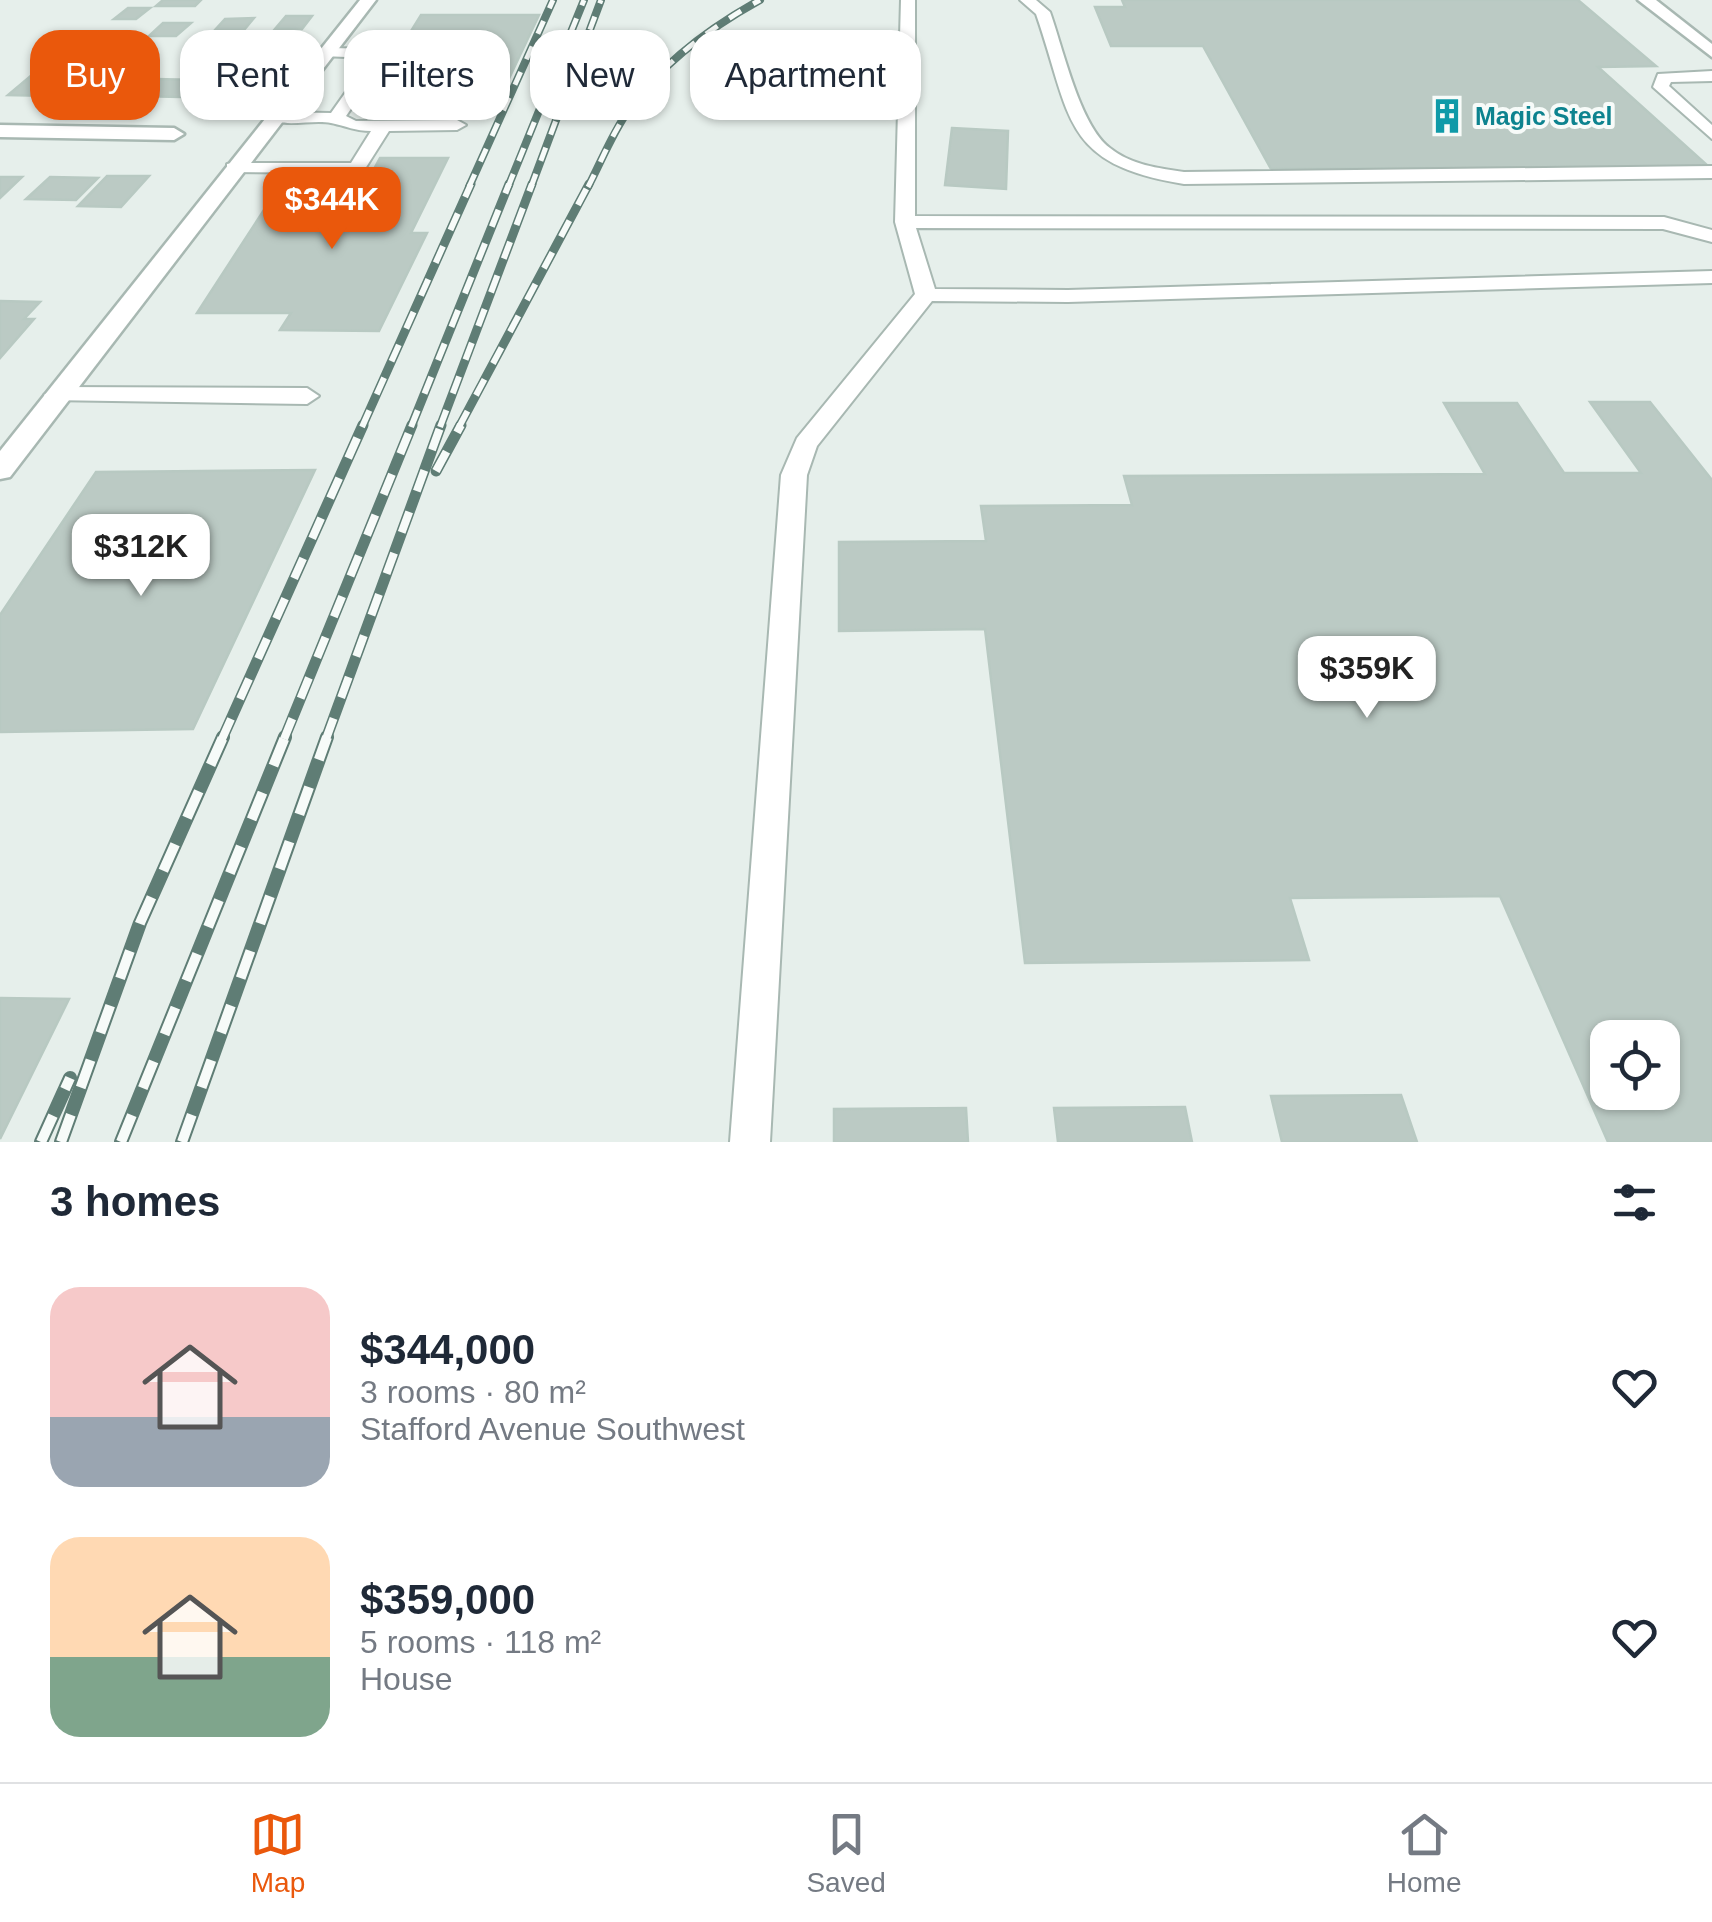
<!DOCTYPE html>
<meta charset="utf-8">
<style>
body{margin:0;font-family:Arial,sans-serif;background:#f2f2f3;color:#1f2937;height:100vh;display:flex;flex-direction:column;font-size:38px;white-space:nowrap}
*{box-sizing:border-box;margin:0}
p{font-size:32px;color:#747a83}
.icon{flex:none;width:55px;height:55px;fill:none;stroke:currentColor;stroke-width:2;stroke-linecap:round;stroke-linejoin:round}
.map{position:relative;height:1142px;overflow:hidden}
.side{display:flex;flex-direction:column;background:#fff;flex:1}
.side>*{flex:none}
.top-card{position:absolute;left:30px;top:30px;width:1000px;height:90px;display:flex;gap:20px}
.buttons{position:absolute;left:1590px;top:1020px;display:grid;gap:20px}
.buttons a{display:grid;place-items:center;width:90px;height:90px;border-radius:20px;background:#fff;box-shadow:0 2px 8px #0004;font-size:50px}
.price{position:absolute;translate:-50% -85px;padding:0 22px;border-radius:20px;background:#fff;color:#222;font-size:32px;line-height:65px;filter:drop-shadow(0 2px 5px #0008)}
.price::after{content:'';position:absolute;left:50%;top:60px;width:30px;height:22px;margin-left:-15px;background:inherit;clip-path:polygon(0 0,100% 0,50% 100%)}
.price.current{background:#ea580c;color:#fff}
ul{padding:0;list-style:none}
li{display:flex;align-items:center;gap:30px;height:250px;padding:0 50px}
li span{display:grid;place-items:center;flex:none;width:280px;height:200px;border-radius:30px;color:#555}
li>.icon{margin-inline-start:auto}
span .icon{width:120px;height:120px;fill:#fffc;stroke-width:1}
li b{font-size:42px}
h2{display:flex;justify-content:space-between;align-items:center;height:120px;padding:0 50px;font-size:42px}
.pill{padding:0 35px;border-radius:30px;background:#fff;box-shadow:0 2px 8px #0004;font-size:35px;line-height:90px}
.pill.current{background:#ea580c;color:#fff}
.tab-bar{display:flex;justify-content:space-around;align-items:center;height:140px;border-top:2px solid #e0e1e3;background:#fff;font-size:28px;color:#747a83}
.tab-bar a{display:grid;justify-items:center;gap:5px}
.tab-bar .current{color:#ea580c}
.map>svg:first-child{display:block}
.building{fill:#bbcac4;stroke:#b8c9c2;stroke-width:2.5;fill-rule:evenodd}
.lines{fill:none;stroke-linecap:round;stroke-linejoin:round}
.service-casing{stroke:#a8b8b2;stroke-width:4}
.minor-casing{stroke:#a8b8b2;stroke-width:5}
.tertiary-casing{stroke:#a8b8b2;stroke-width:5}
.service{fill:#fff;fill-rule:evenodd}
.minor{fill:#fff;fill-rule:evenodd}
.tertiary{fill:#fff;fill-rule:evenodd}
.rail-far3-casing{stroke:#5f7d75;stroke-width:8}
.rail-far2-casing{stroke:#5f7d75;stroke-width:9}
.rail-far1-casing{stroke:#5f7d75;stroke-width:11}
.rail-casing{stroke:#5f7d75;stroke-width:14}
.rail-far3{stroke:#f7fbf9;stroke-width:5;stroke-dasharray:14;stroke-linecap:butt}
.rail-far2{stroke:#f7fbf9;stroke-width:6;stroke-dasharray:18;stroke-linecap:butt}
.rail-far1{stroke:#f7fbf9;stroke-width:8;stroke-dasharray:22;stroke-linecap:butt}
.rail{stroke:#f7fbf9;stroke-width:10;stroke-dasharray:29;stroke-linecap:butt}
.labels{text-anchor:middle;stroke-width:8;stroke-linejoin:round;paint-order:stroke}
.far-culture-label{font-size:25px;font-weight:bold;fill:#0d838f;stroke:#f7fbf9;text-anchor:start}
</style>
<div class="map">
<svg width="1712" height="1142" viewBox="0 0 1712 1142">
<rect width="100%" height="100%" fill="#e6efeb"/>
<g class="building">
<path d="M163 0H201L195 6H156Z"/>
<path d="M1122 0H1578L1656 66 1598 67 1708 166 1271 169 1203 46H1111L1095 7H1125Z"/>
<path d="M128 8H150L136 19H114Z"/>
<path d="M421 15H539L496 106 364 107Z"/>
<path d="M286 16H312L302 29H275Z"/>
<path d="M254 18 244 30H215L225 19Z"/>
<path d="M163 23H191L176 36H149Z"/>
<path d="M59 41H91L72 57H39Z"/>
<path d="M39 69 83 70 53 96 8 95Z"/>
<path d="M93 78 136 79 118 96 74 95Z"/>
<path d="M155 79 198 80 181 97 137 96Z"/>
<path d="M209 80 252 81 236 97H193Z"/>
<path d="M952 128 1008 131 1006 189 945 185Z"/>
<path d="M380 158H448L411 233H427L379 331 280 330 291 313H197L275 193H361Z"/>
<path d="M107 176H149L121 207 78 206Z"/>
<path d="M0 177H22L0 198Z"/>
<path d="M50 177 98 178 76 200 26 199Z"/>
<path d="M0 301 40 302 24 319H34L0 358Z"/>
<path d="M1590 402H1650L1712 480V1142H1608L1500 896 1290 898 1309 960 1025 963 985 629 839 631V542L986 541 981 506 1132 505 1124 476 1485 474 1444 403H1517L1564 473H1641ZM1608 1038H1662V1092H1608Z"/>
<path d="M315 470 193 729 0 732V615L96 472Z"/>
<path d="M0 998 69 999 0 1139Z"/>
<path d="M1401 1095 1417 1142H1282L1271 1096Z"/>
<path d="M1185 1107 1192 1142H1058L1054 1108Z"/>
<path d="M966 1108 968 1142H834V1109Z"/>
</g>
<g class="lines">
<defs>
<g id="service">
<path d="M901 0H915V216L1664 217 1712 230V242L1663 229 916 228 935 289 1068 290 1712 271V283L1068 302 932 301 817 446 807 475 770 1142H730L781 475 797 438 915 294 895 222Z"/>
<path d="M1020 0H1036L1050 12C1063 48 1080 126 1110 148 1131 165 1158 168 1184 172L1712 166V178L1184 184C1061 164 1072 118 1036 14Z"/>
<path d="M328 48 381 49 389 54 346 116 356 121 457 120 466 125 457 130 389 131 363 172 357 173 227 172V164L233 163H351L371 131C355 131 346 126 331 123 311 119 283 129 266 117L275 112 331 113 370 58 322 56V50Z"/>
<path d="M1712 71V81L1671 82 1669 86 1712 125V139L1653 87 1658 74Z"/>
<path d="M56 387 307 388 319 396 307 404 48 400 44 395Z"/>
</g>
<path id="minor" d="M0 125 174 128 184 134 174 140 0 137Z"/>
<g id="tertiary">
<path d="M360 0H376L10 477 0 479V451Z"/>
<path d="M1638 0H1656L1712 44V57Z"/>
</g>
</defs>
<use href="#service" class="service-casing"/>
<use href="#minor" class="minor-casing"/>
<use href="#tertiary" class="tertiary-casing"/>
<use href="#service" class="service"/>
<use href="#minor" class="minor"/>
<use href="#tertiary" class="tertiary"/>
<defs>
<g id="rail-far3">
<path d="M469 187 553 0"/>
<path d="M508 187 584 0"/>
<path d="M531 187 601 0"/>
<path d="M588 187C601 162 612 134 628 111 661 64 711 27 760 0"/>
</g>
<g id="rail-far2">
<path d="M362 427 471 184"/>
<path d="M411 427 509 184"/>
<path d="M440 427 532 184"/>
<path d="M459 427 589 184"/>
</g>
<g id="rail-far1">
<path d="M436 471 461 425"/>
<path d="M222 739 363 425"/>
<path d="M284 739 412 425"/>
<path d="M326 739 441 425"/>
</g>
<g id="rail">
<path d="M41 1142 70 1078"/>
<path d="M61 1142 140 923 223 737"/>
<path d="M121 1142 285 737"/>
<path d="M182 1142 327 737"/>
</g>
</defs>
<use href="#rail-far3" class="rail-far3-casing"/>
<use href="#rail-far2" class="rail-far2-casing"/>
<use href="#rail-far1" class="rail-far1-casing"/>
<use href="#rail" class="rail-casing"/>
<use href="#rail-far3" class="rail-far3"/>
<use href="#rail-far2" class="rail-far2"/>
<use href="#rail-far1" class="rail-far1"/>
<use href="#rail" class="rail"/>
</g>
<defs>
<symbol id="building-bare" viewBox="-9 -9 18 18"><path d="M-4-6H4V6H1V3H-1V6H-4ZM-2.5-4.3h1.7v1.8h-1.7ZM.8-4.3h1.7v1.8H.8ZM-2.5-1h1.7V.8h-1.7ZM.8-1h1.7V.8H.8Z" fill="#0f9aa8" stroke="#f7fbf9" stroke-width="2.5" paint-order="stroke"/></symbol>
</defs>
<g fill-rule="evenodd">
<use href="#building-bare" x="1422" y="91" width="50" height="50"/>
</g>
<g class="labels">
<g class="far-culture-label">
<text x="1475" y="125">Magic Steel</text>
</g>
</g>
</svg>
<div class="buttons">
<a><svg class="icon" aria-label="locate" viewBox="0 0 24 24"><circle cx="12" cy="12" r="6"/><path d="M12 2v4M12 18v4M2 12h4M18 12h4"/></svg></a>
</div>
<b class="price current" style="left:332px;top:252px">$344K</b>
<b class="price" style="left:141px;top:599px">$312K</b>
<b class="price" style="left:1367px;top:721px">$359K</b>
<div class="top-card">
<a class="pill current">Buy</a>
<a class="pill">Rent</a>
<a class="pill">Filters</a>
<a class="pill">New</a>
<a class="pill">Apartment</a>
</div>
</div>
<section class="side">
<h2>3 homes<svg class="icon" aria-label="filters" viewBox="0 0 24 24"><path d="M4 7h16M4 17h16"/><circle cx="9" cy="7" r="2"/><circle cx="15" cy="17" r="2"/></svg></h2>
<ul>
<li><span style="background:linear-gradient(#f6c9c9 65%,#9aa5b1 0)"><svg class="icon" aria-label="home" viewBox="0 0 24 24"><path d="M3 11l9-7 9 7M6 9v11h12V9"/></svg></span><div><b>$344,000</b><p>3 rooms · 80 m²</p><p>Stafford Avenue Southwest</p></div><svg class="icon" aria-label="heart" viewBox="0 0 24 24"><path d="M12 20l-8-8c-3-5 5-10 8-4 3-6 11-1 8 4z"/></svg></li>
<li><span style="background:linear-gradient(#ffd9b3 60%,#7fa58c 0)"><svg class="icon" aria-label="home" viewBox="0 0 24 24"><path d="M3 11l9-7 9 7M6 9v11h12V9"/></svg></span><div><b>$359,000</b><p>5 rooms · 118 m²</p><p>House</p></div><svg class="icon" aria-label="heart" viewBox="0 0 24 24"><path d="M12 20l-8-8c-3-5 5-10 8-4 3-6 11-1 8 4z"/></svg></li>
</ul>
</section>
<nav class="tab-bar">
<a class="current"><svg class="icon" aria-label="map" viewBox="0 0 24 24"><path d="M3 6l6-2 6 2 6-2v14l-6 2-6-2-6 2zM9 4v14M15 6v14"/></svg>Map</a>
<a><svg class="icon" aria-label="saved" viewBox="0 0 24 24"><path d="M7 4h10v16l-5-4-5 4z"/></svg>Saved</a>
<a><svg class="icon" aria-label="home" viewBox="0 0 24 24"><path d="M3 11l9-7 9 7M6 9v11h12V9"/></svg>Home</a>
</nav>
